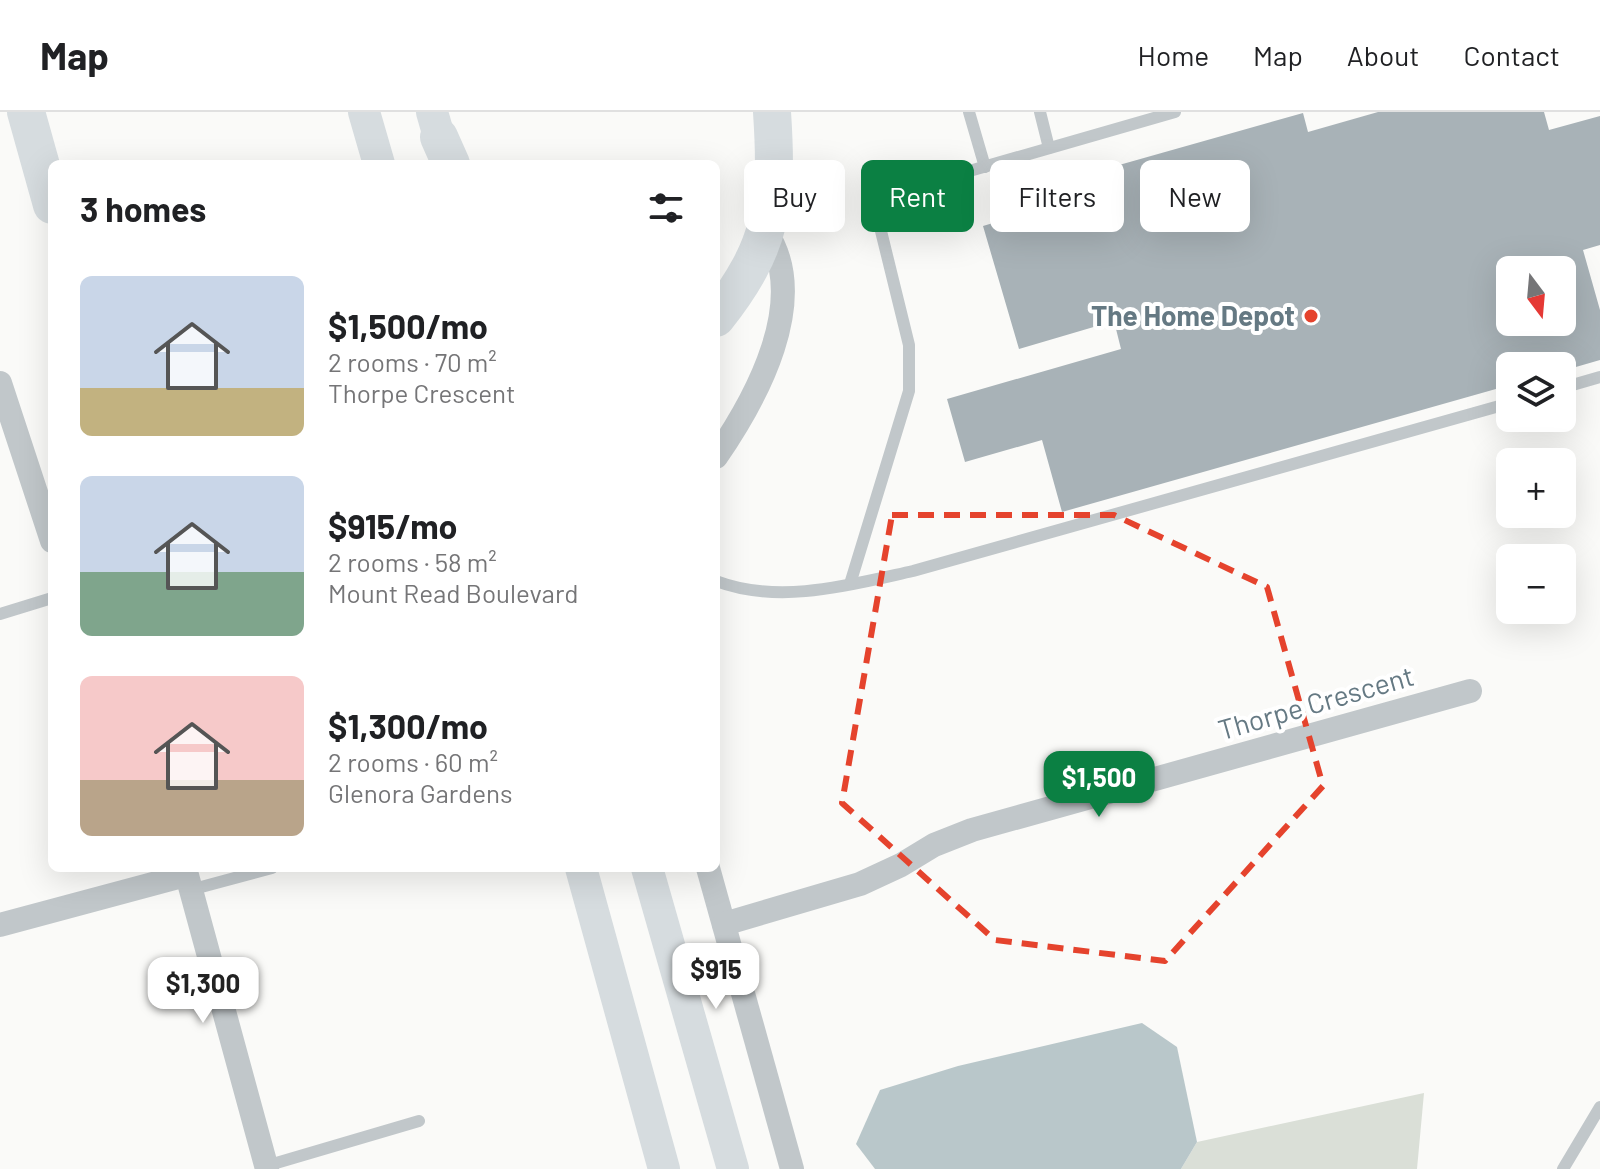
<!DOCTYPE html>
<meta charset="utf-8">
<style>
body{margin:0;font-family:Barlow,sans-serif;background:#f2f2f2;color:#202124;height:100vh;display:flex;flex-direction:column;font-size:30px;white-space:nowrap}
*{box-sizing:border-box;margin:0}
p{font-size:26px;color:#757577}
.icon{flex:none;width:44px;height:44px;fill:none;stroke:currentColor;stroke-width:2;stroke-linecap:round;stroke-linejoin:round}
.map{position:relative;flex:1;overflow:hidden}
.side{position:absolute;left:48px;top:48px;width:672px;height:712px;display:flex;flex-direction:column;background:#fff;border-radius:12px;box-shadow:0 8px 32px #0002}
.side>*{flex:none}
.guide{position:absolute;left:744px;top:48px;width:736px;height:72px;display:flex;gap:16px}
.needle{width:52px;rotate:164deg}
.buttons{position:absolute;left:1496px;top:144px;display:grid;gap:16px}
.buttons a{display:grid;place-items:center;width:80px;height:80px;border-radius:12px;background:#fff;box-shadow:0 8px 32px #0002;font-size:40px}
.price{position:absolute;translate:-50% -68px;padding:0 18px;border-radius:16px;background:#fff;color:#222;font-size:26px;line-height:52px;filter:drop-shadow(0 2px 4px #0008)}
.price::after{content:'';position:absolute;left:50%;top:48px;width:24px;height:18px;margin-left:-12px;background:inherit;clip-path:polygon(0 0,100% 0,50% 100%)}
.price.selected{background:#0b8043;color:#fff}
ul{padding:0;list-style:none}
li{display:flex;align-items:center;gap:24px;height:200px;padding:0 32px}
li span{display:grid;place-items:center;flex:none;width:224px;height:160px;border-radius:12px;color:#555}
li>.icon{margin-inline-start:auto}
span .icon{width:96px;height:96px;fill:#fffc;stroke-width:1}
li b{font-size:34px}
h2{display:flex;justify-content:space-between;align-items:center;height:96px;padding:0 32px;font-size:34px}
.chip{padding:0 28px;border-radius:12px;background:#fff;box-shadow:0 8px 32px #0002;font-size:28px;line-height:72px}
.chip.selected{background:#0b8043;color:#fff}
header{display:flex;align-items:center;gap:48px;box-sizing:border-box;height:112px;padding:0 40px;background:#fff;border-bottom:2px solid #e0e0e0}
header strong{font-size:38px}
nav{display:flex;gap:44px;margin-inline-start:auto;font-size:28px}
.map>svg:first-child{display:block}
.green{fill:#dadfd7}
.water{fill:#b9c7ca}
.building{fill:#a8b2b7;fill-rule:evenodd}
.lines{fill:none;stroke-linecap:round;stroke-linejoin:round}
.service{stroke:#c1c7ca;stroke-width:12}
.minor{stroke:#c1c7ca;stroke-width:24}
.secondary{stroke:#d6dcdf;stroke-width:32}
.trunk{stroke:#d6dcdf;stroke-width:38}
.marked{fill:none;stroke:#e5432d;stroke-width:6;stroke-dasharray:16 10;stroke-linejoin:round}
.poi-dot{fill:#e5432d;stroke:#fff;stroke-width:3}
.labels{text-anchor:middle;stroke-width:8;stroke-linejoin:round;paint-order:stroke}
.poi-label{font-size:28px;font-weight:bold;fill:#657983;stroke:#fff;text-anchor:end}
.street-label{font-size:28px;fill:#657983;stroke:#fff}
</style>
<header>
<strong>Map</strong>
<nav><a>Home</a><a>Map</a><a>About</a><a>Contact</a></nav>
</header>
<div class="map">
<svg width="1600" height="1057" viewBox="0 0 1600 1057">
<rect width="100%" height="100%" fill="#fafaf8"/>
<path class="green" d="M1424 981 1417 1057H1181L1197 1030Z"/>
<path class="water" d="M1142 911 1177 935 1197 1030 1181 1057H875L856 1032 880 978 958 954Z"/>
<path class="building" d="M1378 0H1544L1549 18 1600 4V133L1583 138 1600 198V248L1562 259V254H1510V273L1062 400 1042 328 965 350 947 287 1121 237 1114 209 1019 237 983 114 1110 76 1105 57 1303 1 1308 20ZM1510 158H1562V210H1510Z"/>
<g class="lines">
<g class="service">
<path d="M969 0 985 55"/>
<path d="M1040 0 1049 36"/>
<path d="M1562 276 1600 265"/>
<path d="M716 469C779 493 850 473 913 459L1510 291"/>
<path d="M850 472 909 279V233L880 115C884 93 894 84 914 75L1175 0"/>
<path d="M0 502 52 486"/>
<path d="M190 778 272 756"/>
<path d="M266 1054 419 1009"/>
<path d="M1563 1057 1600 995"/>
</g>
<g class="minor">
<path d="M0 271 52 429"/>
<path d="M716 345C756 287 811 188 766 120"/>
<path d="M185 756 267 1057"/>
<path d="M708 756 792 1057"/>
<path d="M724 812 860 772 901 753 934 733 972 718 1470 579"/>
<path d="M0 813 186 763"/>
</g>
<g class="secondary">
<path d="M364 0 379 52"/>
<path d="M432 0 446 49"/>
<path d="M581 756 664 1057"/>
<path d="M647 756 733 1057"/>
</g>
<g class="trunk">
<path d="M26 0 52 93"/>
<path d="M439 25 451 52"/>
<path d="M716 206C773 134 778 90 772 0"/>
</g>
</g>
<path class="marked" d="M892 403H1114L1267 475 1323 674 1165 849 995 828 842 691Z"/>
<circle class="poi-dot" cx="1311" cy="204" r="8"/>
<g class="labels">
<g class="poi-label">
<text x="1295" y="214">The Home Depot</text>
</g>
<g class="street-label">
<text transform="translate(1316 591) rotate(-16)" y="10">Thorpe Crescent</text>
</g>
</g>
</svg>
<div class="buttons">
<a><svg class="needle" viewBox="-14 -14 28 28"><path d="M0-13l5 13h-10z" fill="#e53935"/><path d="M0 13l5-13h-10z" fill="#757577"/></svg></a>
<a><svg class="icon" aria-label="layers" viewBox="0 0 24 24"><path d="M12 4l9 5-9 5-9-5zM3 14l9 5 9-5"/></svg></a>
<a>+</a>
<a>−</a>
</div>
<b class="price selected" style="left:1099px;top:707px">$1,500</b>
<b class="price" style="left:716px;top:899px">$915</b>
<b class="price" style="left:203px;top:913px">$1,300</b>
<div class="guide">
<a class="chip">Buy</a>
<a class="chip selected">Rent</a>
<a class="chip">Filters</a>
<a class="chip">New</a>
</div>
<section class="side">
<h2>3 homes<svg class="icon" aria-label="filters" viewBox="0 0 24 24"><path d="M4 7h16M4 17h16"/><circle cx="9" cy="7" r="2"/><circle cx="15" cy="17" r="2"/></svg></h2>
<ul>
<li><span style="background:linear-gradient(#c9d6e8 70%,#c2b280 0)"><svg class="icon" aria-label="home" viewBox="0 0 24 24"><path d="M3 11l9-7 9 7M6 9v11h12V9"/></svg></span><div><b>$1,500/mo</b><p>2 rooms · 70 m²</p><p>Thorpe Crescent</p></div></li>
<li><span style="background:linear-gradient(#c9d6e8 60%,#7fa58c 0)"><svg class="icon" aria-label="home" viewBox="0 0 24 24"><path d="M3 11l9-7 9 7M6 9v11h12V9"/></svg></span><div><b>$915/mo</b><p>2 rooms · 58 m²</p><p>Mount Read Boulevard</p></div></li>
<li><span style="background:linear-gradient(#f6c9c9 65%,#b9a48a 0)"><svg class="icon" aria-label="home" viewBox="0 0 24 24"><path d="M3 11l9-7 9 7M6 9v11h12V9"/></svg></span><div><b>$1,300/mo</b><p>2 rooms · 60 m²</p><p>Glenora Gardens</p></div></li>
</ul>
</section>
</div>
